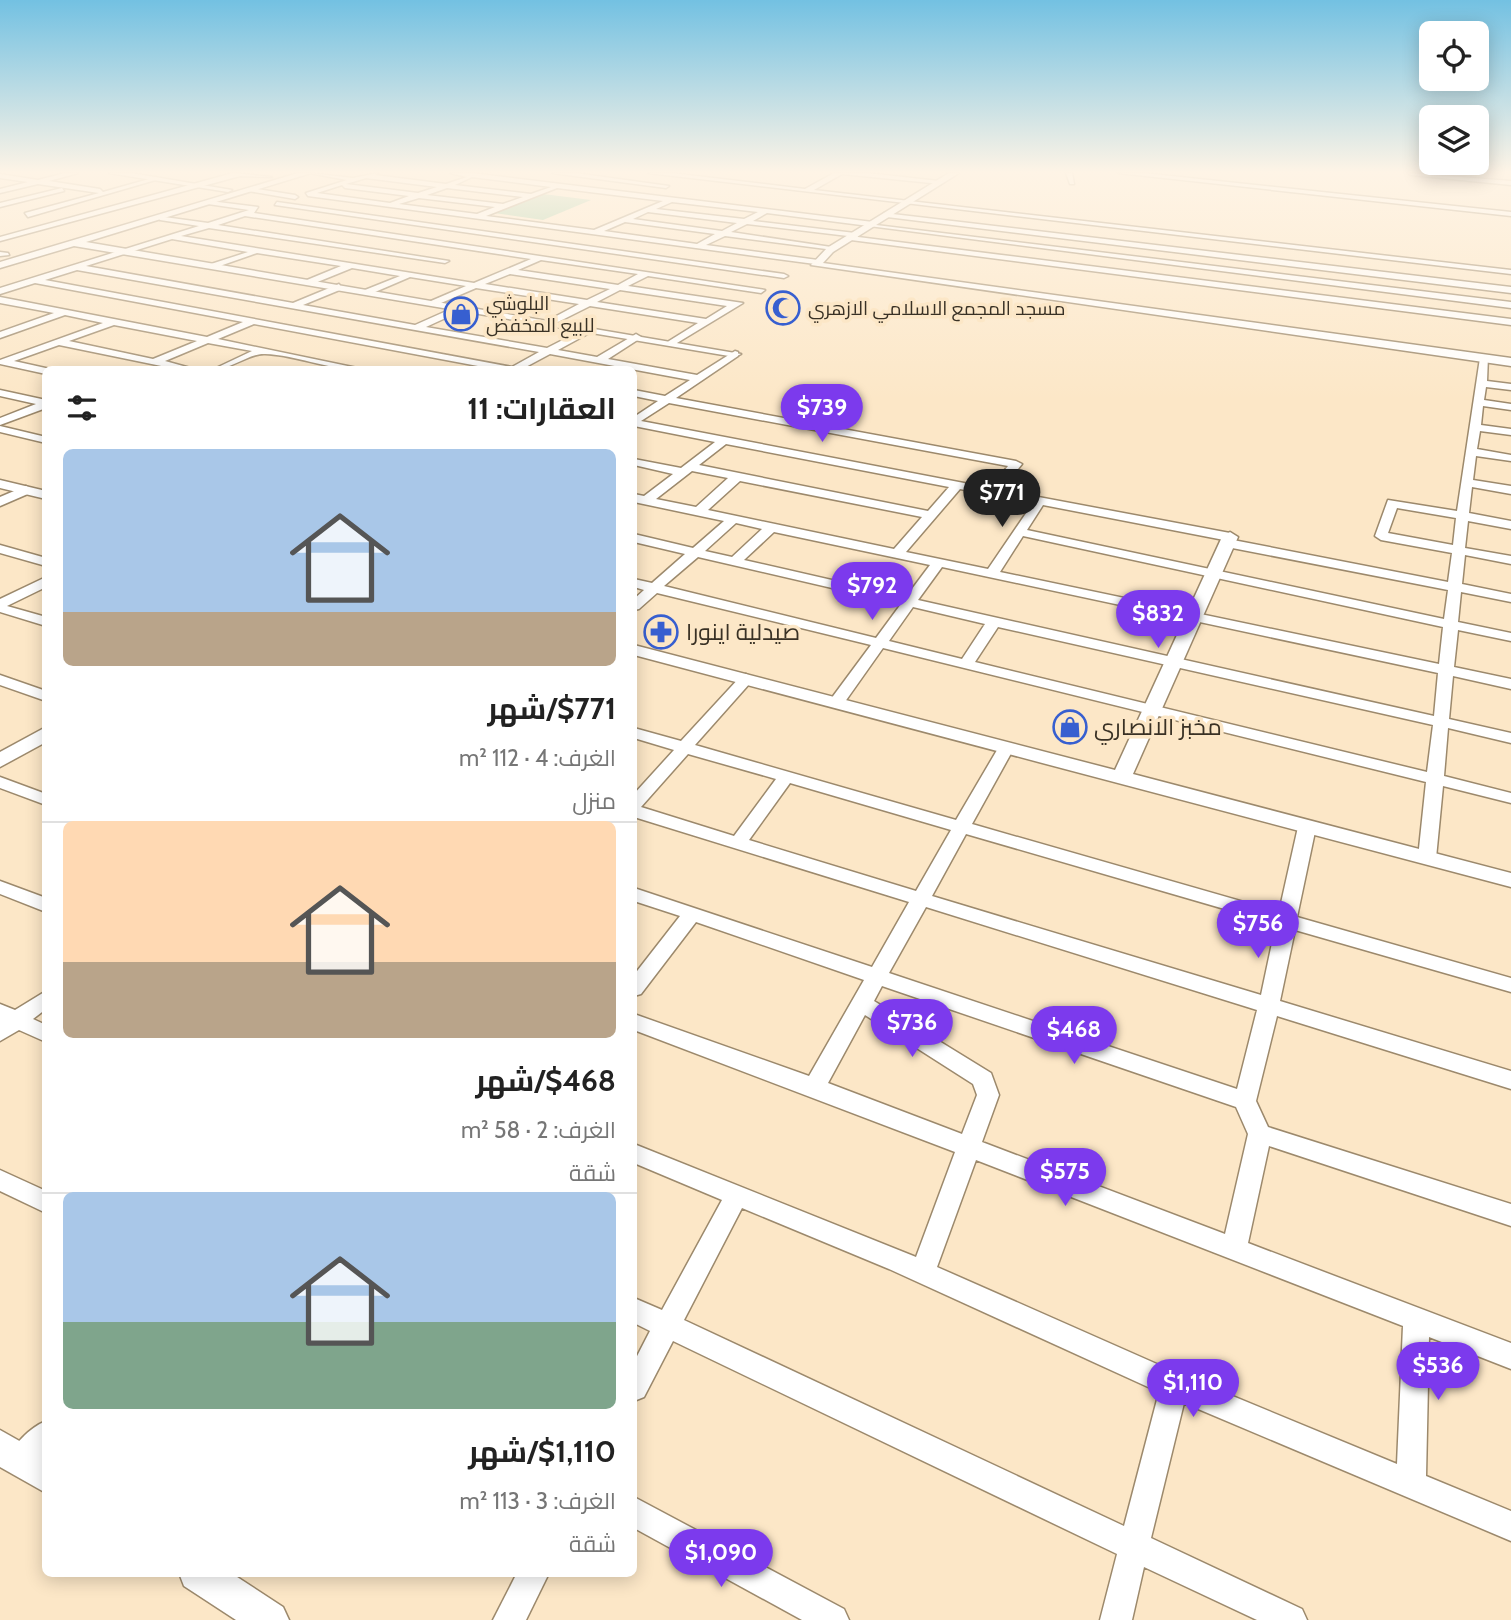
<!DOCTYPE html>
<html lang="ar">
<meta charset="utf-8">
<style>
body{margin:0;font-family:Cabin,Cairo,sans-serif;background:#f6f6f6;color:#222;direction:rtl;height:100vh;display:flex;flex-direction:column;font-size:26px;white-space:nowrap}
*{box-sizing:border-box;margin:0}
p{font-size:23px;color:#767676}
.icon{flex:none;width:38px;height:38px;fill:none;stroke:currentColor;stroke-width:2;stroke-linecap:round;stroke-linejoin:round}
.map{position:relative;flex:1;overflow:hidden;direction:ltr}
.panel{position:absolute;left:42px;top:366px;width:595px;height:1211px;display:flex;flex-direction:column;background:#fff;border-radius:10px;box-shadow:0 4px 18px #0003;direction:rtl}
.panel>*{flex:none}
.tools{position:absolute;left:1419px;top:21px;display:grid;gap:14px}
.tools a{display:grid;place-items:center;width:70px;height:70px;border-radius:10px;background:#fff;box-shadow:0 4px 18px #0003;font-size:35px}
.price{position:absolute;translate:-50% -60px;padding:0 16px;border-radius:24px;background:#7c3aed;color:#fff;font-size:23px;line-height:46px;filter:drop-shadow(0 2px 4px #0008)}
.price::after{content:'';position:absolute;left:50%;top:42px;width:21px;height:16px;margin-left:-10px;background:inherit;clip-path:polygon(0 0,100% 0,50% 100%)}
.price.current{background:#222;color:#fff}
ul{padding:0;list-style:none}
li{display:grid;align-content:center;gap:14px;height:371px;padding:0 21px}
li+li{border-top:2px solid #e0e0e0}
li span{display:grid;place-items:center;height:217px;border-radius:10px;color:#555}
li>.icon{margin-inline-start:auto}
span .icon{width:126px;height:126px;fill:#fffc;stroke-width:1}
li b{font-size:30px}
h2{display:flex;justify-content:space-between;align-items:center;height:84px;padding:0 21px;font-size:30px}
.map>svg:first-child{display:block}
.green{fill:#93c89f}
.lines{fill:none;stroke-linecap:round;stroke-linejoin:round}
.minor-casing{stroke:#9c896c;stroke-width:3}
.tertiary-casing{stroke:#9c896c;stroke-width:3}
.minor{fill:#fff;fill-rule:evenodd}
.tertiary{fill:#fff;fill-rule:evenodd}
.labels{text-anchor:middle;stroke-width:7;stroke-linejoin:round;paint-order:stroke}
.far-poi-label{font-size:19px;fill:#393125;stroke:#fce7c7;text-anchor:start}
.poi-label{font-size:23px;fill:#393125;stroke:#fce7c7;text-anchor:start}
</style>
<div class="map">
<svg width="1511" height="1620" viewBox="0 0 1511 1620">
<rect width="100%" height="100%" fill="#fce7c7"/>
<path class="green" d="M543 194 591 200 543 220 494 213Z"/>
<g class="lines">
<defs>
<g id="minor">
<path d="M65 173H78L49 181 100 189 103 192 156 177 159 179 28 217 25 213 99 193 38 184 0 193V189L28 182 0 178V174L38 180Z"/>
<path d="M233 173 272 177 240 176 0 241V237Z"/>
<path d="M309 173 353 178 378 173 375 175 446 184 467 177 450 173H472L873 222 876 225 1511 302V308L767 213 753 221 855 233 858 237 1511 319V325L851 240 848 236 747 224 731 232 838 248 834 250 725 236 706 245 818 260 815 264 308 196 306 193 347 180ZM472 177 551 187 531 194 455 185ZM366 178 437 187 418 193 346 184ZM342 185 345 188 409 196 390 203 317 193ZM447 188 523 197 503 204 427 195ZM557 188 663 201 594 230 486 216ZM419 198 495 207 477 214 399 204ZM672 202 758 212 744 219 656 209ZM648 212 737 223 722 231 633 219ZM625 222 715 234 697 244 604 231Z"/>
<path d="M552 173H575L669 186 666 188Z"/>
<path d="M648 173H671L805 189 834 173H867L939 181 941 184 842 174 814 190 1511 270V274Z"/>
<path d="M1066 173H1072L1074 184H1070Z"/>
<path d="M1118 173H1143L1511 212V216Z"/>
<path d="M1408 173 1511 181V185L1411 175Z"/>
<path d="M62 188 64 191 0 207V203Z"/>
<path d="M250 188 295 195 298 197 295 199 248 191Z"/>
<path d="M210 201 258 207 254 213 765 290 761 293 648 276 628 286 743 303 672 346 667 343 669 341 698 323 590 306 550 326 547 321 579 304 476 288 434 306 431 301 466 286 410 277 368 295 365 290 400 276 352 268 310 285 307 280 341 266 257 253 214 268 211 264 248 252 172 239 86 266 293 303 339 284 342 289 303 305 415 325 460 305 463 310 426 327 547 348 590 326 595 329 593 331 558 350 597 357 636 334 641 337 639 339 608 359 697 375 735 351 738 352V356L676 398 1016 461 1022 464 1001 490 1230 533 1236 537 1233 540 1448 582 1452 553 1381 540 1375 536 1388 500 1457 511 1480 358 1488 356 1487 381 1511 384V390L1486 387 1484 400 1511 404V410L1483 406 1481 425 1511 429V435L1480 431 1477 449 1511 455V461L1476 456 1473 480 1511 486V494L1472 487 1469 513 1511 521V529L1468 521 1465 548 1511 556V564L1465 555 1462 584 1511 594V602L1461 592 1458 622 1511 633V641L1458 630 1454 667 1511 679V689L1453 676 1449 719 1511 733V743L1448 728 1444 776 1511 793V803L1443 786 1436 858 1427 864 1418 858 1426 782 883 648 842 706 836 708 828 703 871 645 657 593 639 609 634 610V599L644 590 634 587V579L652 583 685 554 634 542V534L693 548 724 521 634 502V494L644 496 673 474 634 465V459L681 468 715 442 634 426V417L658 401 634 396V390L665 396 690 380 550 354 522 369H494L254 324 218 339 362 369C329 371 298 355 265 354 249 353 233 369 214 369L252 351 208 343 165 361 194 369H176L59 345 14 361 50 369H46V374L0 364V360L103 323 65 315 0 338V332L54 313 0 303V297L207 337 243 322 35 283 0 294V288L199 226 160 220 157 216 208 223 249 210 208 204ZM245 216 531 259 474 283 181 236 209 228 445 263 449 261 218 225ZM541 260 638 274 618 285 518 270ZM77 270 539 352 512 367 45 280ZM510 274 610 289 587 300 485 284ZM620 290 727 306 706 319 597 302ZM114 325 197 341 153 359 69 341ZM669 403 1008 466 990 488 641 421ZM726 444 949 487 928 511 699 465ZM692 471 728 478 696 507 656 499ZM740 481 922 517 894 549 708 510ZM960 489 1033 503 988 569 906 552ZM1043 505 1224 540 1221 543 1227 547 1448 590 1444 619 1027 530ZM1397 508 1456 518 1453 545 1388 533ZM736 523 762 529 732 557 705 551ZM774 532 930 565 906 597 744 560ZM1023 536 1443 627 1439 664 1000 572ZM698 557 901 604 876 638 664 586ZM942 567 1438 673 1434 716 918 600ZM913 607 985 624 962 659 889 641ZM998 627 1433 725 1427 772 975 662Z"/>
<path d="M277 202 784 274 788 276 784 278 275 205Z"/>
<path d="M884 213 1511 287V293L887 217Z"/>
<path d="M0 252 8 253 9 255 0 256Z"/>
<path d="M0 390 46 400V408L0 425V418L36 404 0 396Z"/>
<path d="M0 426 46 437V443L0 432Z"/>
<path d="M26 486 32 490 30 493 0 506V497Z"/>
<path d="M0 545 46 558V566L0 553Z"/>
<path d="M46 577V587L7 606 46 617V626L0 612V599Z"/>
<path d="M746 674 754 679 751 682 695 745 956 820 1000 745H1012L1014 748 972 824 1279 912 1298 827 1301 823H1313L1316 827 1297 917 1511 978V992L1295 930 1280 1001 1511 1071V1089L1277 1016 1256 1101 1268 1127 1511 1204V1226L1269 1146 1248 1243 1511 1343V1369L1429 1337 1426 1476 1511 1511V1541L1184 1403 1151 1538 1302 1609 1307 1620H1257L1144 1567 1132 1620H1100L1117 1554 673 1341 644 1397 634 1401V1362L650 1331 634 1323V1298L662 1310 722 1200 634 1163V1144L916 1257 955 1152 634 1030V1014L809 1076 864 980 696 922 641 994 634 996V975L680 916 634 901V888L872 967 909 902 634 817V794L674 750 634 738V728L681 741 741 676ZM688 754 776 779 734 836 641 807ZM790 783 951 830 916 891 749 840ZM966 834 1276 924 1261 995 932 896ZM926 907 1257 1010 1237 1089 889 973ZM882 986 1236 1107 1248 1134 1225 1234 982 1142 999 1095 991 1073 874 1001ZM865 1015 973 1084 977 1095 962 1134 828 1083ZM976 1160 1403 1326 1397 1464 1184 1376 937 1267ZM742 1208 889 1269 1159 1392 1124 1526 684 1320Z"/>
<path d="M0 675 46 691V701L0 685Z"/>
<path d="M0 777 46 794V805L0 788Z"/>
<path d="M0 881 46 898V912L0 894Z"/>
<path d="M46 991V1009L33 1019 46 1025V1042L19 1030 0 1041V1004L15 1010Z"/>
<path d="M0 1170 46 1191V1213L0 1191Z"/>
<path d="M46 1421V1456L31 1471 21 1475 11 1471 7 1461C13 1445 29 1428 46 1421Z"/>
<path d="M634 1497 844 1609 849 1620H802L634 1528Z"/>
<path d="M517 1573H549L526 1620H493Z"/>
</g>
<g id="tertiary">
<path d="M109 173H131L232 190 228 192Z"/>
<path d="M298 173H311L86 242 741 354 735 357 74 246 0 268V262Z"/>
<path d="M949 173H959L833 252 823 263 1511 358V366L811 265 827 248Z"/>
<path d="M0 480 46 491V499L0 488Z"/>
<path d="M1230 532 1238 537 1133 774 1511 873V887L634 655V645L1115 770 1222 537Z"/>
<path d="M46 727V742L0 767V752Z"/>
<path d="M0 1430 46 1456V1493L0 1467Z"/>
<path d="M179 1573H231L283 1607 289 1620H236L184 1586Z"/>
</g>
</defs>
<use href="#minor" class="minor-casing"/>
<use href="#tertiary" class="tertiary-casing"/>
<use href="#minor" class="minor"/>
<use href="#tertiary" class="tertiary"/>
</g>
<linearGradient id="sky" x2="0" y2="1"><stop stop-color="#73c1e2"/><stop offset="0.43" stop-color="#fef4e6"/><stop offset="1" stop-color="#fef4e6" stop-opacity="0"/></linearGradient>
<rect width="1511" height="400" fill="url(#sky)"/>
<defs>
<symbol id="mosque-ring" viewBox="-11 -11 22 22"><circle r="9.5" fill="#fce7c7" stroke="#375fd0" stroke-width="1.5"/><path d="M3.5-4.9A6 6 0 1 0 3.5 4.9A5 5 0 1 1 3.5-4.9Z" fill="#375fd0"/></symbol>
<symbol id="shop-ring" viewBox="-11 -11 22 22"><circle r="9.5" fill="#fce7c7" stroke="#375fd0" stroke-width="1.5"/><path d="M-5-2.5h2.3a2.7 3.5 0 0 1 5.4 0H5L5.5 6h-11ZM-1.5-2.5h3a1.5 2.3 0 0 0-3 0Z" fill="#375fd0"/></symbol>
<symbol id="pharmacy-ring" viewBox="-11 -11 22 22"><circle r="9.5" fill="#fce7c7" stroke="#375fd0" stroke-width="1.5"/><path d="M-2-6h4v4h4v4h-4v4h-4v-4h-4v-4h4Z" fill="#375fd0"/></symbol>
</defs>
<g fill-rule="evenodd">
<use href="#mosque-ring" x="764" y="289" width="38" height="38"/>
<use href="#shop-ring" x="442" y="295" width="38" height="38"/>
<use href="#pharmacy-ring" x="642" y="613" width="38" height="38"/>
<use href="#shop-ring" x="1051" y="708" width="38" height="38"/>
</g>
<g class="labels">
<g class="far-poi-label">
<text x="486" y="310">البلوشي<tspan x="486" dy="22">للبيع المخفض</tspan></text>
<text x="808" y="315">مسجد المجمع الاسلامي الازهري</text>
</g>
<g class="poi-label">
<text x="686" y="640">صيدلية اينورا</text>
<text x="1094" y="735">مخبز الانصاري</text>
</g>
</g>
</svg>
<div class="tools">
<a><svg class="icon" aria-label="locate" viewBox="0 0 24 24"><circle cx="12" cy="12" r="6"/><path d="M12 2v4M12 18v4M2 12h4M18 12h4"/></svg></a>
<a><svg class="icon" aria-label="layers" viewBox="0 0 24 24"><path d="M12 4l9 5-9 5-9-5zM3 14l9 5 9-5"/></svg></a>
</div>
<b class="price" style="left:822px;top:444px">$739</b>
<b class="price current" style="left:1002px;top:529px">$771</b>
<b class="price" style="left:872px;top:622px">$792</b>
<b class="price" style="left:1158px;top:650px">$832</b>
<b class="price" style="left:1258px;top:960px">$756</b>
<b class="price" style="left:912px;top:1059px">$736</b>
<b class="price" style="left:1074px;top:1066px">$468</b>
<b class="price" style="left:1065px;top:1208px">$575</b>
<b class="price" style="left:1438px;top:1402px">$536</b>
<b class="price" style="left:1193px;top:1419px">$1,110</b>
<b class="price" style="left:721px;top:1589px">$1,090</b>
<section class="panel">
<h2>العقارات: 11<svg class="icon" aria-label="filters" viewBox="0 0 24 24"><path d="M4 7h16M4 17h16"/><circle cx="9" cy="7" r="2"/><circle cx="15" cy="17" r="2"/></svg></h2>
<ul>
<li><span style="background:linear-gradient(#a9c7e8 75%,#b9a48a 0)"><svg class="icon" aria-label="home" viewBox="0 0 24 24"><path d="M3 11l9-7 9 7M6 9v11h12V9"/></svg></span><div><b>$771/شهر</b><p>الغرف: 4 · 112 m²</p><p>منزل</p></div></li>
<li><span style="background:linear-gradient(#ffd9b3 65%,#b9a48a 0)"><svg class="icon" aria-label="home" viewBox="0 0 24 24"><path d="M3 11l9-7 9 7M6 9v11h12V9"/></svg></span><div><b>$468/شهر</b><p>الغرف: 2 · 58 m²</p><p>شقة</p></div></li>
<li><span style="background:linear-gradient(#a9c7e8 60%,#7fa58c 0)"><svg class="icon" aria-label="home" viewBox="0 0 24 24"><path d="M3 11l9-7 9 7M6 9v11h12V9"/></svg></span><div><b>$1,110/شهر</b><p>الغرف: 3 · 113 m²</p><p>شقة</p></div></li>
</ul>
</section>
</div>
